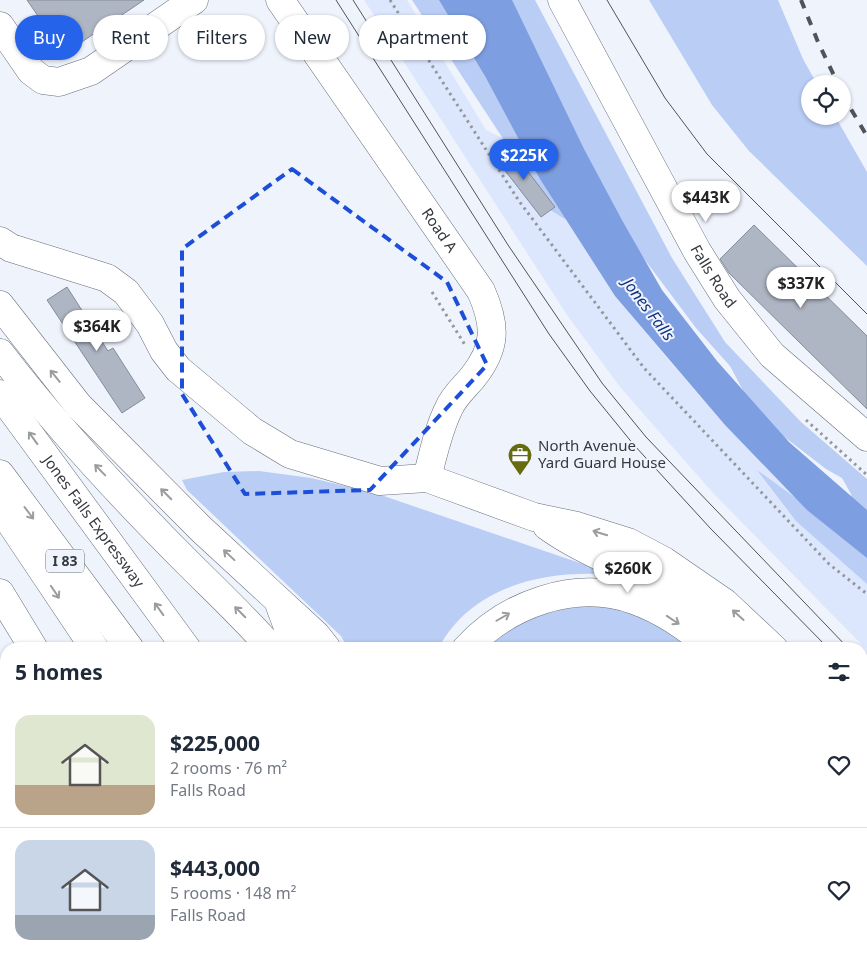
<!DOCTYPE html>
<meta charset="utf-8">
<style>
body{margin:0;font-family:"Noto Sans",sans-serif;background:#f6f6f7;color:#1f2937;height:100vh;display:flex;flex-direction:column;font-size:19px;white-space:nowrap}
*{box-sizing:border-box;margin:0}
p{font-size:16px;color:#747a83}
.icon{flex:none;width:28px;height:28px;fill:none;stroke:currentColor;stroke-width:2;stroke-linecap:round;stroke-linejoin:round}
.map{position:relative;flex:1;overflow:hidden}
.panel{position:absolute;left:0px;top:642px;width:868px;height:321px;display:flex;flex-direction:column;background:#fff;border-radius:20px 20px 0 0;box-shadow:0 1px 4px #0004}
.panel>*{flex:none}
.top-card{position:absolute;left:15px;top:15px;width:500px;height:45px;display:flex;gap:10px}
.buttons{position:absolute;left:801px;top:75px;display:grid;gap:10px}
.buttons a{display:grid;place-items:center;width:50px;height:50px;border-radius:50%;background:#fff;box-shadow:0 1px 4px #0004;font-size:25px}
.price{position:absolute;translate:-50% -42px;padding:0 11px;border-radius:18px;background:#fff;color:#222;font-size:16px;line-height:32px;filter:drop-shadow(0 1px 2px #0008)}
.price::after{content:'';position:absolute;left:50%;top:30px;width:15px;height:11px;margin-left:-8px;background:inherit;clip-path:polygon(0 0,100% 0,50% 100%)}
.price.active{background:#2563eb;color:#fff}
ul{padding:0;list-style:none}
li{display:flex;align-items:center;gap:15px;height:125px;padding:0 15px}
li+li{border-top:1px solid #e0e1e3}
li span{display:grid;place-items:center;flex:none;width:140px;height:100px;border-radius:15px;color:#555}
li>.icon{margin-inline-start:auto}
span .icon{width:60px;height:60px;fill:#fffc;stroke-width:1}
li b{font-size:21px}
h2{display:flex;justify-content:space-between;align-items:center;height:60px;padding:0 15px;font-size:21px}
.chip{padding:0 18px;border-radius:22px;background:#fff;box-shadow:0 1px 4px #0004;font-size:18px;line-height:45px}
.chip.active{background:#2563eb;color:#fff}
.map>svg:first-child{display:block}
.built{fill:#dce7fd}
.green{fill:#b9cdf5}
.water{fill:#7d9ee0}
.building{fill:#aeb5c3;stroke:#858c9a}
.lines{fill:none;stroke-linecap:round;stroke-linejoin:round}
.minor-casing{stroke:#676e7b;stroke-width:29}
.major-casing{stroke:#676e7b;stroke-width:29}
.highway-casing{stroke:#676e7b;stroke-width:29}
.path{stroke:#93979e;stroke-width:3;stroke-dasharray:2.5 4;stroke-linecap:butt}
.minor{stroke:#fff;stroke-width:28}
.major{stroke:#fff;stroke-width:28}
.highway{stroke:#fff;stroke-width:28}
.tram{stroke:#505359;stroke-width:1}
.rail{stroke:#505359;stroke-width:4;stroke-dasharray:9 9;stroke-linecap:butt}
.oneway{stroke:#9a9c9e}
.marked{fill:none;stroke:#1d4ed8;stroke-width:4;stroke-dasharray:10 6;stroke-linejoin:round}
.labels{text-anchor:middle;stroke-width:4;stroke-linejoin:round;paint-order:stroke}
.shield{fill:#eff3fc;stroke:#6d7077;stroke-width:1}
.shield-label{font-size:14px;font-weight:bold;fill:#35383e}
.street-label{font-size:15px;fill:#35383e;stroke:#eff3fc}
.poi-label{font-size:15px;fill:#35383e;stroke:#eff3fc;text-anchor:start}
.water-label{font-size:16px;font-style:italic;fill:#133380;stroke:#eff3fc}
</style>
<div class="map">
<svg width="867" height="963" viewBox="0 0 867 963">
<rect width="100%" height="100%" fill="#eff3fc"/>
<g class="built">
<path d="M364 0H407L486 130 507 140 540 179 615 296 672 364 725 425 807 510 867 558V650L713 493 620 387 567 315Z"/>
<path d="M861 911 867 918V963H686V958H861Z"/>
</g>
<g class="green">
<path d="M412 0H460L573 209 565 219 550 210Z"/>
<path d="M505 0H535L672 258 725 342 801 422 867 479V584L796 521 757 470 844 533 855 518 851 494 842 478 826 469 765 422 747 398 730 366 696 328 633 244Z"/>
<path d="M649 0H778L803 59 817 84H810V116H835L867 172V266L749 151 712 105Z"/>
<path d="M259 471 311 478 375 493 615 575C548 569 472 584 438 649H348L341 636 187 490 182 480 224 472Z"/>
<path d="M601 605 649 617 693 649H483C522 618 551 608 601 605Z"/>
<path d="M0 739H6V958H179L181 963H4L0 834Z"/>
<path d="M861 804 867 809V907L861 900Z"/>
<path d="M227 958H309V963H229Z"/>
<path d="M563 958H632L638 963H568Z"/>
</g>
<path class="water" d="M439 0H512L584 149 623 222 662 290 717 361 789 442 867 510V558L807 510 725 425 615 296 540 179 485 76Z"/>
<g class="building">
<path d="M27 0H144L64 54Z"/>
<path d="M507 144 555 207 541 217 493 155Z"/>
<path d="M754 225 867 336V409L729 273 720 259Z"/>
<path d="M67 287 108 351 113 348 145 398 122 413 47 300Z"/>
</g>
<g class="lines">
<defs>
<g id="minor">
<path id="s1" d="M280 0 481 291C496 325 497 347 473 377 465 387 454 396 449 408 438 430 433 455 427 478"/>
<path d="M0 26 31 71 43 80 59 82 91 71 194 0"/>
<path d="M0 241 11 248 107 278 126 292 150 324 164 351 178 369 252 431 290 454 380 481 427 478 534 517 577 526 628 542 664 561 725 603 774 649"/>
<path d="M547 526C580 550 618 563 653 583 685 601 717 624 743 649"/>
<path d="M0 593 34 649"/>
<path d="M0 711 6 710"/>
<path d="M861 739 867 745"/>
<path d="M861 925 867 932"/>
<path d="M44 958V963"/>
<path d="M720 963V958"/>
</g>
<g id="major">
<path id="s2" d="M562 0 697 251 727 299 772 355 867 437"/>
</g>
<g id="highway">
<path d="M0 305 78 405 201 529 316 635 327 649"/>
<path d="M0 353C57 427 121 496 187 562 216 591 245 618 272 649"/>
<path id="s3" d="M0 394 187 649"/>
<path d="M0 474 130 649"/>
<path d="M0 507 95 649"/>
<path d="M280 606 296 649"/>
<path d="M466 649C507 604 575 579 634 600 662 610 690 629 712 649"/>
<path d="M861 782 867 787"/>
<path d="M202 958 203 963"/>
<path d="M321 958V963"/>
<path d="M373 958 378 963"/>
<path d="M436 958 441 963"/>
<path d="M529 958 534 963"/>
</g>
</defs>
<use href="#minor" class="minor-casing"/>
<use href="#major" class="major-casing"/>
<use href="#highway" class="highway-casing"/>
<g class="path">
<path d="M390 0 519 201 644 368 829 564 867 594"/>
<path d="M432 292 465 345"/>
<path d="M806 420 867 475"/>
<path d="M0 834 4 963"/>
</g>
<use href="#minor" class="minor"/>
<use href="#major" class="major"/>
<use href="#highway" class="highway"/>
<g class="tram">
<path d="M336 0 549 334 590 391 634 445 711 529 829 649"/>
<path d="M353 0 508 245 602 383 646 437 849 649"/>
<path d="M607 0 665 98 707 154 867 314"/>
<path d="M861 662 867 668"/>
<path d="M861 682 867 688"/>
</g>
<g class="rail">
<path d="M801 0 818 42 838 84"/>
<path d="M842 94 867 136"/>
</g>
</g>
<defs><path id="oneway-shaft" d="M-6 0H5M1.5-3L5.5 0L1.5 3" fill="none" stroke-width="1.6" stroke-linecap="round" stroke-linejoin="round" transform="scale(1.25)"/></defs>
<g class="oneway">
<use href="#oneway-shaft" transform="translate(55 376) rotate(-129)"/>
<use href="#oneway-shaft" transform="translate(33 438) rotate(-126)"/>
<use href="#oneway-shaft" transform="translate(100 470) rotate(-134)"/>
<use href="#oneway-shaft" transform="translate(166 494) rotate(-135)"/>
<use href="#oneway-shaft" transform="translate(29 513) rotate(53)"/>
<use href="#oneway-shaft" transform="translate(600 533) rotate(-163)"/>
<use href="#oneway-shaft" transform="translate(229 555) rotate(-137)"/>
<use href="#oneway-shaft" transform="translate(55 592) rotate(56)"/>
<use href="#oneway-shaft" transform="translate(159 609) rotate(-126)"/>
<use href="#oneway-shaft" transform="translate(240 612) rotate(-135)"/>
<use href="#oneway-shaft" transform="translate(738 615) rotate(-138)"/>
<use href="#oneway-shaft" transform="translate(503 617) rotate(-30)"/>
<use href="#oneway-shaft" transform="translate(673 620) rotate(34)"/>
</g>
<path class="marked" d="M292 169 447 282 487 365 370 490 245 494 182 394V249Z"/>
<defs>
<symbol id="office-pin" viewBox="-11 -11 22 30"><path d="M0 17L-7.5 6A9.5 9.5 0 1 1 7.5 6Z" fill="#656b0e" stroke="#eff3fc"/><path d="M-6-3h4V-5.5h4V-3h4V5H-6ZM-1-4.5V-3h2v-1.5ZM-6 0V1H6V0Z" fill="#fff"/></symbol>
</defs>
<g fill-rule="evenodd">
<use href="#office-pin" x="506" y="441" width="28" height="38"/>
</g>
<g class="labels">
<rect class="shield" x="46" y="549.5" width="38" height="23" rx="4"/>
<g class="shield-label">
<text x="65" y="566">I 83</text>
</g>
<g class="street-label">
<text dy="5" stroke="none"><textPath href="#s1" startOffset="280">Road A</textPath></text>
<text dy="5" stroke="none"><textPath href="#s2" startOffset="315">Falls Road</textPath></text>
<text dy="5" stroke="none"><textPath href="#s3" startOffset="158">Jones Falls Expressway</textPath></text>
</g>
<g class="poi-label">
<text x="538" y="451">North Avenue<tspan x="538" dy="17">Yard Guard House</tspan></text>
</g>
<g class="water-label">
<text transform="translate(649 309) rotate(53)" y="6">Jones Falls</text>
</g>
</g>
</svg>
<div class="buttons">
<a><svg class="icon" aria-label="locate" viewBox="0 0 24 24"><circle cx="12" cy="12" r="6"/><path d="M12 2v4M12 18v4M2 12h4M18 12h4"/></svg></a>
</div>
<b class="price active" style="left:524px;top:181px">$225K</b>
<b class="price" style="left:706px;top:223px">$443K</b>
<b class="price" style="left:801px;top:309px">$337K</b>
<b class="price" style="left:97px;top:352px">$364K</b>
<b class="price" style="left:628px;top:594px">$260K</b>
<div class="top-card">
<a class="chip active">Buy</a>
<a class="chip">Rent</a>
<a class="chip">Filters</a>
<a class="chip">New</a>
<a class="chip">Apartment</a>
</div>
<section class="panel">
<h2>5 homes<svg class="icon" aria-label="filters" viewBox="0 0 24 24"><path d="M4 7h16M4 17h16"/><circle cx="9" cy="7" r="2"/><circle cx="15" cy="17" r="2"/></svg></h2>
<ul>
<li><span style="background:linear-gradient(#dfe7d0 70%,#b9a48a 0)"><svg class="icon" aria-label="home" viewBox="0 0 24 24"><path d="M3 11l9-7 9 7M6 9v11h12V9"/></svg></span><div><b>$225,000</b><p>2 rooms · 76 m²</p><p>Falls Road</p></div><svg class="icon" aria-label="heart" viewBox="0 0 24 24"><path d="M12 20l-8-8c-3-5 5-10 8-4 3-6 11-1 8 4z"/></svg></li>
<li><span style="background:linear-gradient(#c9d6e8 75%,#9aa5b1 0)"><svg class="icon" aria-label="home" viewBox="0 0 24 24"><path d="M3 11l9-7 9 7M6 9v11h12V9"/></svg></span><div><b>$443,000</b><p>5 rooms · 148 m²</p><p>Falls Road</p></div><svg class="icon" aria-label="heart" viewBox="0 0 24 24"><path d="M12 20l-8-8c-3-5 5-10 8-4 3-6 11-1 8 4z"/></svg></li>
</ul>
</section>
</div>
